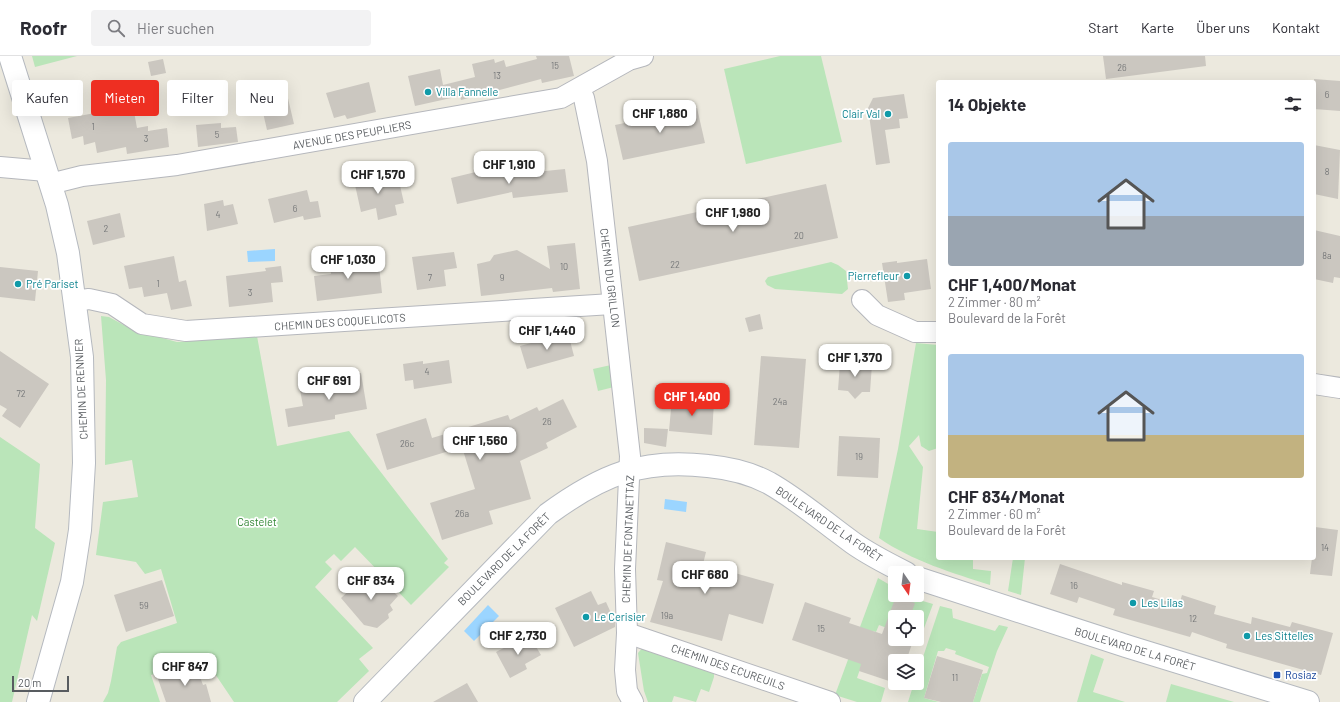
<!DOCTYPE html>
<html lang="de">
<meta charset="utf-8">
<style>
body{margin:0;font-family:Barlow,sans-serif;background:#f2f2f3;color:#2b2b33;height:100vh;display:flex;flex-direction:column;font-size:15px;white-space:nowrap}
*{box-sizing:border-box;margin:0}
p{font-size:13px;color:#7c7c81}
.icon{flex:none;width:22px;height:22px;fill:none;stroke:currentColor;stroke-width:2;stroke-linecap:round;stroke-linejoin:round}
.map{position:relative;flex:1;overflow:hidden}
.drawer{position:absolute;left:936px;top:24px;width:380px;height:480px;display:flex;flex-direction:column;background:#fff;border-radius:4px;box-shadow:0 4px 16px #0002}
.drawer>*{flex:none}
.banner{position:absolute;left:12px;top:24px;width:380px;height:36px;display:flex;gap:8px}
.needle{width:26px;rotate:166deg}
.fabs{position:absolute;left:888px;top:510px;display:grid;gap:8px}
.fabs a{display:grid;place-items:center;width:36px;height:36px;border-radius:4px;background:#fff;box-shadow:0 4px 16px #0002;font-size:20px}
.scale{position:absolute;left:12px;bottom:10px;width:57px;box-sizing:border-box;padding-left:4px;border:2px solid #585c60;border-top:0;font-size:11px;line-height:14px;white-space:nowrap;color:#585c60;-webkit-text-stroke:3px #fff;paint-order:stroke}
.price{position:absolute;translate:-50% -34px;padding:0 9px;border-radius:8px;background:#fff;color:#222;font-size:13px;line-height:26px;filter:drop-shadow(0 1px 2px #0008)}
.price::after{content:'';position:absolute;left:50%;top:24px;width:12px;height:9px;margin-left:-6px;background:inherit;clip-path:polygon(0 0,100% 0,50% 100%)}
.price.active{background:#ee2f22;color:#fff}
ul{padding:0;list-style:none}
li{display:grid;align-content:center;gap:8px;height:212px;padding:0 12px}
li span{display:grid;place-items:center;height:124px;border-radius:4px;color:#555}
li>.icon{margin-inline-start:auto}
span .icon{width:72px;height:72px;fill:#fffc;stroke-width:1}
li b{font-size:17px}
h2{display:flex;justify-content:space-between;align-items:center;height:48px;padding:0 12px;font-size:17px}
.pill{padding:0 14px;border-radius:4px;background:#fff;box-shadow:0 4px 16px #0002;font-size:14px;line-height:36px}
.pill.active{background:#ee2f22;color:#fff}
header{display:flex;align-items:center;gap:24px;box-sizing:border-box;height:56px;padding:0 20px;background:#fff;border-bottom:1px solid #e1e1e2}
header strong{font-size:19px}
nav{display:flex;gap:22px;margin-inline-start:auto;font-size:14px}
.search{width:280px;height:36px;background:#f2f2f3;display:flex;align-items:center;gap:10px;box-sizing:border-box;padding:0 14px;border-radius:4px;color:#7c7c81;font-size:15px}
.map>svg:first-child{display:block}
.green{fill:#bae5b9}
.water{fill:#9bd5ff}
.building{fill:#cbc7c0}
.lines{fill:none;stroke-linecap:round;stroke-linejoin:round}
.street-casing{stroke:#b5b7bc;stroke-width:22}
.secondary-casing{stroke:#b5b9bf;stroke-width:24}
.street{stroke:#fff;stroke-width:20}
.secondary{stroke:#fff;stroke-width:22}
.culture-dot{fill:#0f9aa8;stroke:#fff;stroke-width:1.5}
.transit-dot{fill:#1a4fb4;stroke:#fff;stroke-width:1.5}
.labels{text-anchor:middle;stroke-width:3.5;stroke-linejoin:round;paint-order:stroke}
.number-label{font-size:9px;fill:#757778}
.culture-label{font-size:11px;fill:#0d838f;stroke:#fff;text-anchor:start}
.street-label{font-size:11px;fill:#585c60;stroke:#fff}
.park-label{font-size:11px;fill:#318634;stroke:#fff}
.transit-label{font-size:11px;fill:#164399;stroke:#fff;text-anchor:start}
</style>
<header>
<strong>Roofr</strong>
<div class="search"><svg class="icon" aria-label="search" viewBox="0 0 24 24"><circle cx="10" cy="10" r="6"/><path d="M15 15l6 6"/></svg>Hier suchen</div>
<nav><a>Start</a><a>Karte</a><a>Über uns</a><a>Kontakt</a></nav>
</header>
<div class="map">
<svg width="1340" height="646" viewBox="0 0 1340 646">
<rect width="100%" height="100%" fill="#ece9de"/>
<g class="green">
<path d="M32 0H77L35 11Z"/>
<path d="M780 0H821L842 86 746 108 724 13Z"/>
<path d="M831 206 838 209 846 215 848 233 842 238 775 233 767 229 765 225 768 221Z"/>
<path d="M101 260 109 261 133 274 177 286 257 280 277 390 349 375 448 503 444 507 449 511 411 549 355 491 341 505 334 498 325 506 332 513 315 531 373 592 359 603 369 615 337 646H234L205 603 151 619 160 646H103L108 637 111 625 117 591 121 586 177 567 161 513 145 518 136 506 96 499 103 446 138 441 132 404 105 409 106 324Z"/>
<path d="M916 287 938 289V392L929 395 921 390 919 379 909 390 923 411 917 473 938 476V502H973V513L991 515 990 529C953 517 912 505 879 482L898 393Z"/>
<path d="M611 309 614 331 598 335 593 313Z"/>
<path d="M0 381 40 408 35 472 55 487 37 565 32 559 12 646H0Z"/>
<path d="M1013 502H1025L1021 539 1008 535Z"/>
<path d="M878 522 895 532 896 540 915 546 916 543 933 548 923 575 917 582V561H895V575L879 569 876 576 873 575 857 622 885 632 881 646H857L835 639Z"/>
<path d="M940 550 952 553 953 562 995 575 999 569 1008 571 997 595 980 646H973L982 618 987 617 989 611 955 598 956 595 946 592 944 595H938L924 642 939 646H908L914 627H917V619Z"/>
<path d="M644 590 714 613V621L709 636 701 633 696 646 674 640 672 646H648L644 635 638 597Z"/>
<path d="M1091 598 1104 603 1093 636 1125 646H1077Z"/>
<path d="M1171 628 1234 646H1166Z"/>
</g>
<g class="water">
<path d="M275 193V205L248 206 247 195Z"/>
<path d="M665 443 687 446 686 456 664 453Z"/>
<path d="M488 549 499 560 474 585 464 575Z"/>
</g>
<g class="building">
<path d="M536 0H569L574 20 542 27 541 23 461 44 460 40 415 50 408 20 440 13 443 29 475 21 472 8 494 3 495 7 504 4 506 11 537 3Z"/>
<path d="M1103 0H1205L1206 10 1106 23Z"/>
<path d="M163 3 166 17 151 20 148 6Z"/>
<path d="M1314 23 1340 25V55L1314 53Z"/>
<path d="M369 26 376 56 347 63 345 59 334 62 326 37Z"/>
<path d="M273 32 275 40 287 38 294 68 267 74 258 35Z"/>
<path d="M904 38 908 62 899 63 900 72 885 74 890 107 876 109 868 52 873 42Z"/>
<path d="M133 50 137 72 148 70V75L167 72 169 91 127 98 126 91 97 97 95 86 84 89 83 80 72 83 68 62Z"/>
<path d="M697 52 705 87 623 104 615 69Z"/>
<path d="M221 67V72L236 71 238 86 198 91 196 69Z"/>
<path d="M1314 89 1340 94 1338 143 1314 138Z"/>
<path d="M565 113 568 136 513 142 512 136 457 148 451 122 484 114 485 121Z"/>
<path d="M377 114 381 129 399 125 404 147 395 149 397 159 378 164 376 152 361 156 353 120Z"/>
<path d="M826 128 838 182 639 225 628 171Z"/>
<path d="M307 134 310 146 318 145 321 161 304 164 303 160 274 167 268 143Z"/>
<path d="M223 144 224 150 233 148 238 168 207 175 204 148Z"/>
<path d="M120 157 125 181 93 189 87 165Z"/>
<path d="M1314 174 1340 180V222L1334 221 1333 227 1314 223Z"/>
<path d="M575 187 580 233 553 236 552 232 481 240 477 208 490 205 494 199 517 194 550 213 547 190Z"/>
<path d="M454 196 457 212 444 214 446 230 417 234 412 201Z"/>
<path d="M174 200 179 226 186 224 192 250 171 254 167 237 144 241 142 231 129 233 124 210Z"/>
<path d="M366 202 367 211 379 209 382 237 317 245 314 220 331 218 329 206Z"/>
<path d="M927 203 931 233 904 237 905 244 888 246 882 207 897 205V207Z"/>
<path d="M281 210 283 226 271 227 273 246 229 251 226 220 266 215 265 212Z"/>
<path d="M0 211 38 215 35 245 0 241Z"/>
<path d="M760 258 763 273 749 276 745 262Z"/>
<path d="M568 277 574 300 527 313 520 290Z"/>
<path d="M0 295 49 328 20 372 2 360 7 353 0 349Z"/>
<path d="M761 300 806 303 799 392 754 389Z"/>
<path d="M449 304 452 327 414 333 413 324 405 325 403 308 423 305V308Z"/>
<path d="M840 307 872 308 870 336H862L855 343 848 335 838 334Z"/>
<path d="M361 317 367 353 335 359V363L288 371 285 353 303 350 300 334 324 329 323 324Z"/>
<path d="M672 342 714 346 712 379 669 375Z"/>
<path d="M563 343 577 371 546 387 548 392 520 405 531 443 489 455 493 468 442 484 430 447 475 433 462 391 387 414 376 378 426 362 432 382 508 359 510 364 537 351 539 355Z"/>
<path d="M644 372 668 373 666 391 644 387Z"/>
<path d="M839 380 880 382 878 422 837 420Z"/>
<path d="M1315 471 1338 474 1332 520 1310 518 1312 502H1314Z"/>
<path d="M666 486 706 496 703 508 774 528 763 568 729 558 722 585 650 566 663 525 657 524Z"/>
<path d="M1060 508 1122 529V526L1154 535 1152 541 1179 549 1182 539 1216 550 1214 558 1251 568 1252 561 1290 571 1292 566 1333 577 1321 619 1226 592 1227 588 1192 576 1190 581 1113 559 1115 553 1079 541 1077 547 1050 538Z"/>
<path d="M370 515 398 540 390 549 393 554 388 558 389 562 377 572 364 569 341 542Z"/>
<path d="M162 524 174 560 126 576 114 539Z"/>
<path d="M591 535 598 549 606 546 615 566V571L574 591 555 552Z"/>
<path d="M896 540 915 547 910 561H895V583H902L901 585 912 588 906 605H895V627H898V628L859 615 861 608 792 584 805 546 851 562 849 567 882 578Z"/>
<path d="M529 579 541 599 525 608 527 613 510 622 496 596Z"/>
<path d="M937 600 983 614 973 646H941L924 642Z"/>
<path d="M196 610 203 629 206 628 211 646H166L158 623Z"/>
<path d="M467 627 478 646H433Z"/>
</g>
<g class="lines">
<defs>
<g id="street">
<path d="M579 33 584 42 597 105 630 400 625 513 627 577 625 614 627 635 633 646"/>
<path d="M0 111 46 115"/>
<path d="M50 128 82 120 177 109 561 42 629 4 643 0"/>
<path d="M862 244 877 259 915 276H938"/>
<path d="M74 245 89 243 112 248 142 268 186 275 612 248"/>
<path d="M1314 328 1340 332"/>
<path d="M627 577 830 646"/>
</g>
<g id="secondary">
<path d="M10 0 57 149 68 197 82 301 84 407 80 474 72 526 38 646"/>
<path d="M917 522 1126 590 1308 646"/>
<path d="M365 646 548 458C601 419 642 402 708 410 729 412 750 417 769 427 799 444 825 467 853 487 870 499 888 508 906 517"/>
</g>
</defs>
<use href="#street" class="street-casing"/>
<use href="#secondary" class="secondary-casing"/>
<use href="#street" class="street"/>
<use href="#secondary" class="secondary"/>
</g>
<g class="culture-dot">
<circle cx="428" cy="36" r="4"/>
<circle cx="888" cy="58" r="4"/>
<circle cx="907" cy="220" r="4"/>
<circle cx="18" cy="228" r="4"/>
<circle cx="1133" cy="547" r="4"/>
<circle cx="586" cy="561" r="4"/>
<circle cx="1247" cy="580" r="4"/>
</g>
<rect class="transit-dot" x="1273" y="615" width="8" height="8" rx="2"/>
<g class="labels">
<g class="number-label">
<text x="555" y="13">15</text>
<text x="1122" y="15">26</text>
<text x="497" y="23">13</text>
<text x="1327" y="42">6</text>
<text x="93" y="74">1</text>
<text x="217" y="82">5</text>
<text x="146" y="86">3</text>
<text x="1327" y="119">8</text>
<text x="295" y="156">6</text>
<text x="218" y="162">4</text>
<text x="106" y="176">2</text>
<text x="799" y="183">20</text>
<text x="1327" y="203">8a</text>
<text x="675" y="212">22</text>
<text x="564" y="214">10</text>
<text x="430" y="225">7</text>
<text x="502" y="225">9</text>
<text x="158" y="231">1</text>
<text x="250" y="240">3</text>
<text x="427" y="319">4</text>
<text x="21" y="341">72</text>
<text x="780" y="349">24a</text>
<text x="547" y="369">26</text>
<text x="407" y="391">26c</text>
<text x="859" y="404">19</text>
<text x="462" y="461">26a</text>
<text x="1325" y="495">14</text>
<text x="1074" y="533">16</text>
<text x="144" y="553">59</text>
<text x="667" y="563">19a</text>
<text x="1193" y="566">12</text>
<text x="821" y="576">15</text>
<text x="955" y="625">11</text>
</g>
<g class="culture-label">
<text x="436" y="40">Villa Fannelle</text>
<text x="880" y="62" text-anchor="end">Clair Val</text>
<text x="899" y="224" text-anchor="end">Pierrefleur</text>
<text x="26" y="232">Pré Pariset</text>
<text x="1141" y="551">Les Lilas</text>
<text x="594" y="565">Le Cerisier</text>
<text x="1255" y="584">Les Sittelles</text>
</g>
<g class="street-label">
<text transform="translate(352 79) rotate(-10)" y="4">AVENUE DES PEUPLIERS</text>
<text transform="translate(610 222) rotate(83)" y="4">CHEMIN DU GRILLON</text>
<text transform="translate(340 266) rotate(-4)" y="4">CHEMIN DES COQUELICOTS</text>
<text transform="translate(81 333) rotate(-93)" y="4">CHEMIN DE RENNIER</text>
<text transform="translate(829 468) rotate(34)" y="4">BOULEVARD DE LA FORÊT</text>
<text transform="translate(628 483) rotate(-88)" y="4">CHEMIN DE FONTANETTAZ</text>
<text transform="translate(504 503) rotate(-45)" y="4">BOULEVARD DE LA FORÊT</text>
<text transform="translate(1135 593) rotate(17)" y="4">BOULEVARD DE LA FORÊT</text>
<text transform="translate(728 611) rotate(19)" y="4">CHEMIN DES ECUREUILS</text>
</g>
<g class="park-label">
<text x="257" y="470">Castelet</text>
</g>
<g class="transit-label">
<text x="1285" y="623">Rosiaz</text>
</g>
</g>
</svg>
<div class="fabs">
<a><svg class="needle" viewBox="-14 -14 28 28"><path d="M0-13l5 13h-10z" fill="#e53935"/><path d="M0 13l5-13h-10z" fill="#7c7c81"/></svg></a>
<a><svg class="icon" aria-label="locate" viewBox="0 0 24 24"><circle cx="12" cy="12" r="6"/><path d="M12 2v4M12 18v4M2 12h4M18 12h4"/></svg></a>
<a><svg class="icon" aria-label="layers" viewBox="0 0 24 24"><path d="M12 4l9 5-9 5-9-5zM3 14l9 5 9-5"/></svg></a>
</div>
<div class="scale">20 m</div>
<b class="price" style="left:660px;top:78px">CHF 1,880</b>
<b class="price" style="left:509px;top:129px">CHF 1,910</b>
<b class="price" style="left:378px;top:139px">CHF 1,570</b>
<b class="price" style="left:733px;top:177px">CHF 1,980</b>
<b class="price" style="left:348px;top:224px">CHF 1,030</b>
<b class="price" style="left:547px;top:295px">CHF 1,440</b>
<b class="price" style="left:855px;top:322px">CHF 1,370</b>
<b class="price" style="left:329px;top:345px">CHF 691</b>
<b class="price active" style="left:692px;top:361px">CHF 1,400</b>
<b class="price" style="left:480px;top:405px">CHF 1,560</b>
<b class="price" style="left:705px;top:539px">CHF 680</b>
<b class="price" style="left:371px;top:545px">CHF 834</b>
<b class="price" style="left:518px;top:600px">CHF 2,730</b>
<b class="price" style="left:185px;top:631px">CHF 847</b>
<div class="banner">
<a class="pill">Kaufen</a>
<a class="pill active">Mieten</a>
<a class="pill">Filter</a>
<a class="pill">Neu</a>
</div>
<section class="drawer">
<h2>14 Objekte<svg class="icon" aria-label="filters" viewBox="0 0 24 24"><path d="M4 7h16M4 17h16"/><circle cx="9" cy="7" r="2"/><circle cx="15" cy="17" r="2"/></svg></h2>
<ul>
<li><span style="background:linear-gradient(#a9c7e8 60%,#9aa5b1 0)"><svg class="icon" aria-label="home" viewBox="0 0 24 24"><path d="M3 11l9-7 9 7M6 9v11h12V9"/></svg></span><div><b>CHF 1,400/Monat</b><p>2 Zimmer · 80 m²</p><p>Boulevard de la Forêt</p></div></li>
<li><span style="background:linear-gradient(#a9c7e8 65%,#c2b280 0)"><svg class="icon" aria-label="home" viewBox="0 0 24 24"><path d="M3 11l9-7 9 7M6 9v11h12V9"/></svg></span><div><b>CHF 834/Monat</b><p>2 Zimmer · 60 m²</p><p>Boulevard de la Forêt</p></div></li>
</ul>
</section>
</div>
